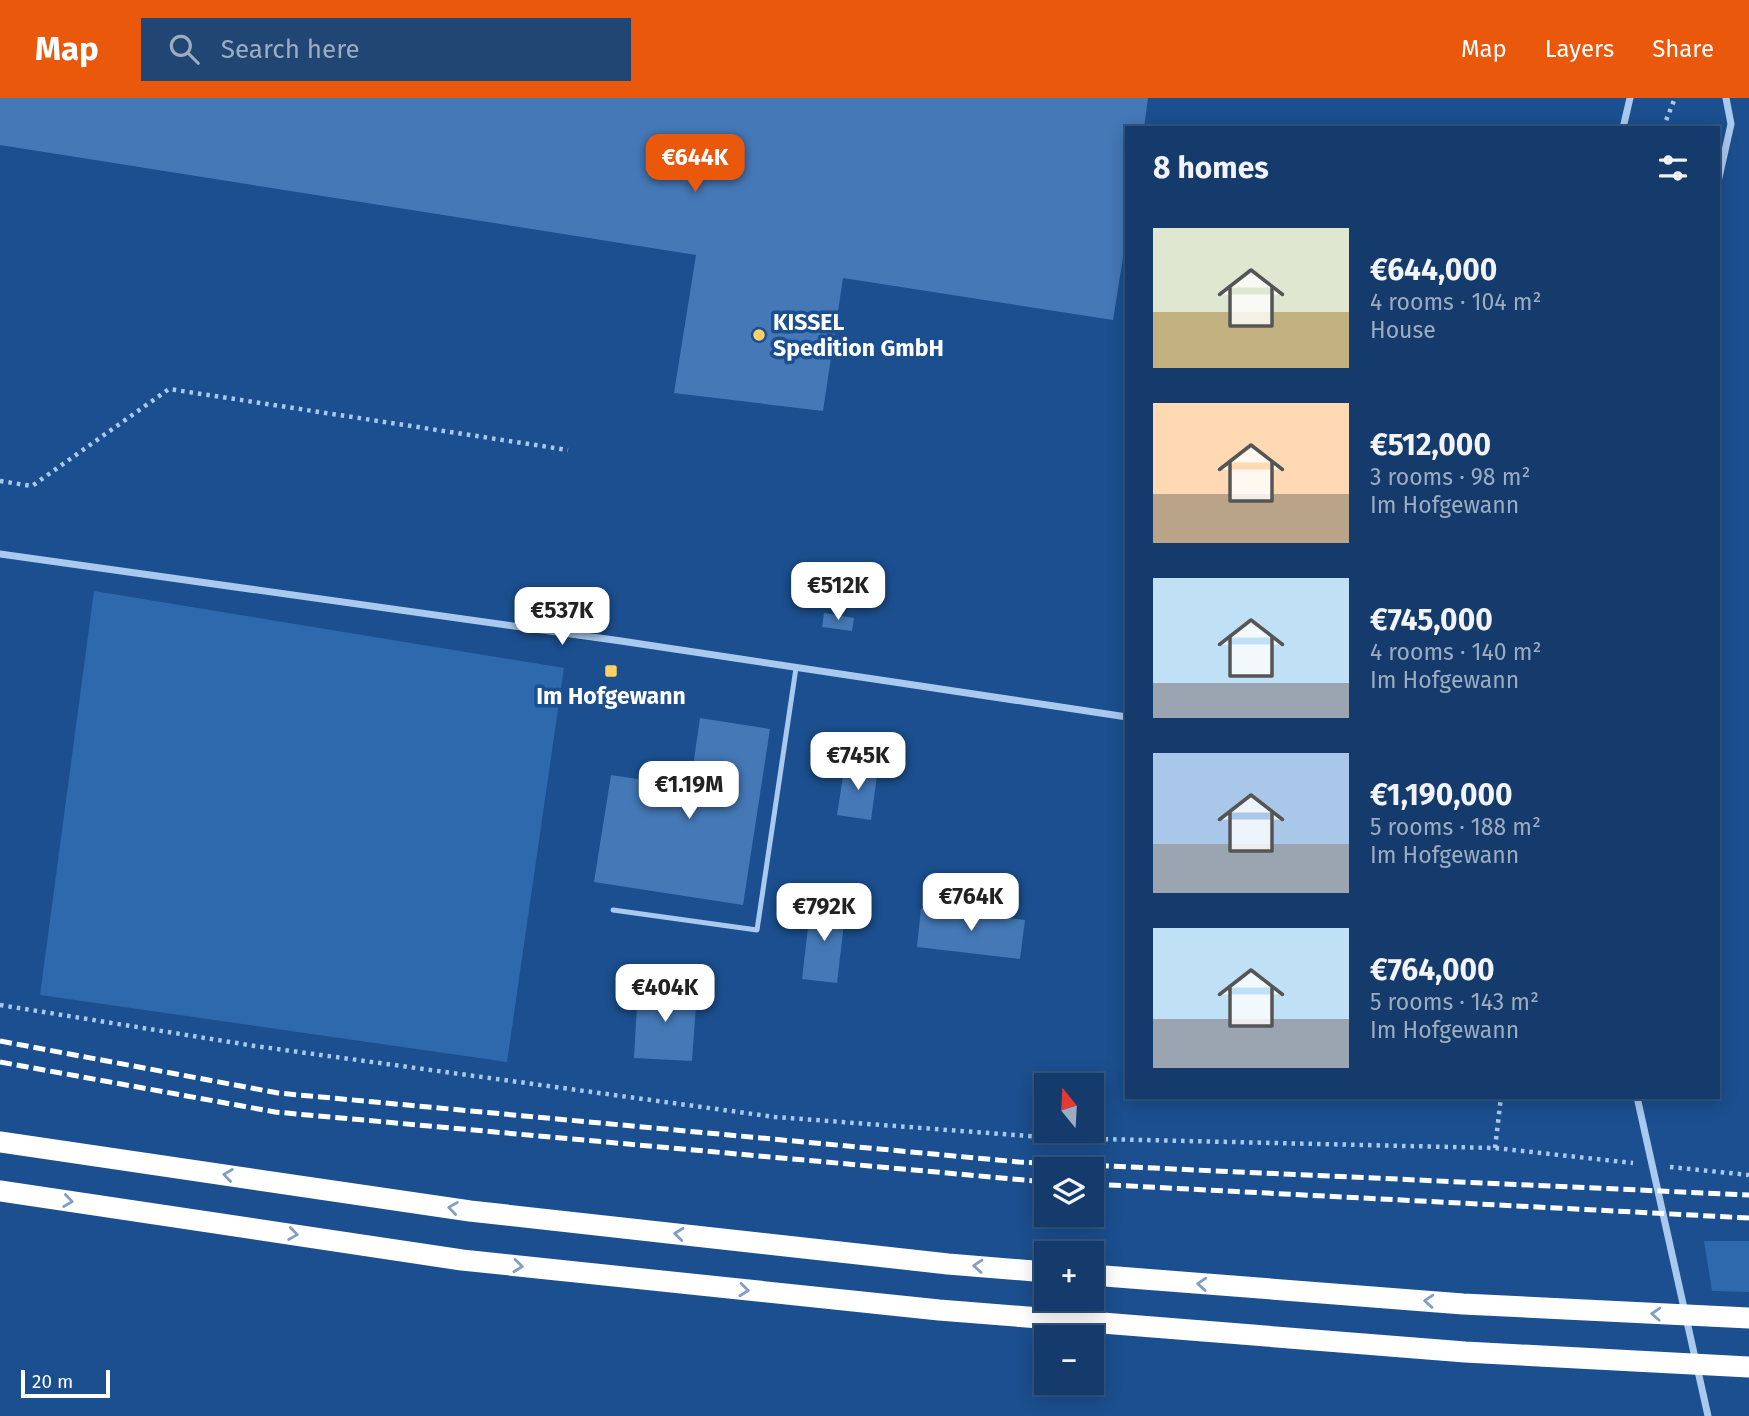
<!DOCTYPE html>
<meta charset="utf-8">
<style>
body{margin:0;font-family:"Fira Sans",sans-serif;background:#214673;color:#f1f3f6;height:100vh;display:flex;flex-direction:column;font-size:26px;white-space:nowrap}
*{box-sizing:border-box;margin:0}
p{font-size:23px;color:#9dadc1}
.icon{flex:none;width:38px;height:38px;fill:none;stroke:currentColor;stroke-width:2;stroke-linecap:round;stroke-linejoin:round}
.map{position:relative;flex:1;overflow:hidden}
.details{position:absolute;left:1125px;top:28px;width:595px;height:973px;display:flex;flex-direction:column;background:#143b6b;border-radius:0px;box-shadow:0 4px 18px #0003,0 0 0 2px #33557e}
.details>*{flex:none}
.needle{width:46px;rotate:342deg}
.fabs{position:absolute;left:1034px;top:975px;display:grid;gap:14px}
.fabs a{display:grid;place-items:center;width:70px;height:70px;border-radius:0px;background:#143b6b;box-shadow:0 4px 18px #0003,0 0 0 2px #33557e;font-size:35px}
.scale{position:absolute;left:21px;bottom:18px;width:89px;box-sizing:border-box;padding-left:7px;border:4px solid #fff;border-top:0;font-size:19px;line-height:24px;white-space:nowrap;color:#fff;-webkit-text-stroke:5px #1b4f8f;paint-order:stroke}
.price{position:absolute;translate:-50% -60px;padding:0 16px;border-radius:14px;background:#fff;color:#222;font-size:23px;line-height:46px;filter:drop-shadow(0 2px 4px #0008)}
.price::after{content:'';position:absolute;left:50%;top:42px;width:21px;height:16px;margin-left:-10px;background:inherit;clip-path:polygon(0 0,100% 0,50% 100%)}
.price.active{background:#ea580c;color:#fff}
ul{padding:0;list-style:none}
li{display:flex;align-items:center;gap:21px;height:175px;padding:0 28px}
li span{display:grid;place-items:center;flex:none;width:196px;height:140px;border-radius:0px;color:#555}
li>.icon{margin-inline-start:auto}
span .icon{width:84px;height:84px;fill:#fffc;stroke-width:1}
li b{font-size:30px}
h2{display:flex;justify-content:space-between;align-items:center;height:84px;padding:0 28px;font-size:30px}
header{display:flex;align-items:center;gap:42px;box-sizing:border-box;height:98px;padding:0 35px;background:#ea580c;color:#fff}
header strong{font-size:33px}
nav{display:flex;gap:38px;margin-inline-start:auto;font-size:24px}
.search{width:490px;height:63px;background:#214673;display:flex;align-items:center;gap:18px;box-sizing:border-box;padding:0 24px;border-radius:0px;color:#9dadc1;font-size:26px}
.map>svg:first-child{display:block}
.green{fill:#2e69ad}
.building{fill:#4478b7}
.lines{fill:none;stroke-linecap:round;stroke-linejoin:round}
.path{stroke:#a9c9ee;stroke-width:4.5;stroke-dasharray:3.5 5;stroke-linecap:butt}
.lane{stroke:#a9c9ee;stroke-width:5}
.street{stroke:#a9c9ee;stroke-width:7}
.highway{stroke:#fff;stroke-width:21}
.rail{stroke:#fff;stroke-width:5;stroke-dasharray:12 5;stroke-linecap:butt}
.oneway{stroke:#829ec1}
.poi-dot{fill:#ffd166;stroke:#1b4f8f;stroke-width:2.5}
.labels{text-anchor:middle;stroke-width:7;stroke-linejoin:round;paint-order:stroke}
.poi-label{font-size:23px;font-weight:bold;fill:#fff;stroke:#1b4f8f;text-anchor:start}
</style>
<header>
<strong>Map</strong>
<div class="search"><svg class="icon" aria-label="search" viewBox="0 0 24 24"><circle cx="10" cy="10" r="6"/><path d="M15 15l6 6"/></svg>Search here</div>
<nav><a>Map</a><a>Layers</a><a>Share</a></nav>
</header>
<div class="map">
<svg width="1749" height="1318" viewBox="0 0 1749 1318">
<rect width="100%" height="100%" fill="#1b4f8f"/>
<g class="green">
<path d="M94 493 564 570 507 964 40 897Z"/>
<path d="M1704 1143H1749V1194L1712 1193Z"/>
</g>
<g class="building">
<path d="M0 0H1148L1144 30H1127V135L1113 222 843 180 823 313 674 295 696 157 0 47Z"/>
<path d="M824 515 854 520 852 533 822 529Z"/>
<path d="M700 620 770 631 743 807 594 784 611 677 690 689Z"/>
<path d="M845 665 878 670 871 722 837 717Z"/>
<path d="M811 804 846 809 837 885 802 881Z"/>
<path d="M921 810 1025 822 1020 861 917 849Z"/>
<path d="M638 889 697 893 692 963 634 960Z"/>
</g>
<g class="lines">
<g class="path">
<path d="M1663 30 1675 0"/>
<path d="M0 383 32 388 169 291 568 352"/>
<path d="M0 907 255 948 775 1019 1055 1040 1495 1050 1633 1065"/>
<path d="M1495 1050 1501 999"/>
<path d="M1670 1069 1749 1077"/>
</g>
<path class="lane" d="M613 812 757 832 796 570"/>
<g class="street">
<path d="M1623 30 1630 0"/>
<path d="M1718 84 1731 26 1726 0"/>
<path d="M0 456 621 543 1127 619"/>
<path d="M1637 999 1708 1318"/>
</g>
<g class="highway">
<path d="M0 1044 470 1113 948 1166 1046 1174"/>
<path d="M0 1093 462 1162 939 1212 1465 1254 1749 1269"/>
<path d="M1092 1177 1463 1206 1749 1220"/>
</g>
<g class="rail">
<path d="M0 943 278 995 1019 1064 1749 1097"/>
<path d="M0 964 275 1014 1046 1084"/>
<path d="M1092 1086 1749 1120"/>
</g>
</g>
<defs><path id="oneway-chevron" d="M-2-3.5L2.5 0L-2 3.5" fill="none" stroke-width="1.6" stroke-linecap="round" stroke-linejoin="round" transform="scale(1.75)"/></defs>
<g class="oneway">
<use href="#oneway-chevron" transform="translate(228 1077) rotate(-172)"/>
<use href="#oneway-chevron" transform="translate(68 1103) rotate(8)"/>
<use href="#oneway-chevron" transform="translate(453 1110) rotate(-172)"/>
<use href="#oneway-chevron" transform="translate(293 1136) rotate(8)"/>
<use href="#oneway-chevron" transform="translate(679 1136) rotate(-174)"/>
<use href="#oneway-chevron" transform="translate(518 1168) rotate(6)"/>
<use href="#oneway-chevron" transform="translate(978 1168) rotate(-176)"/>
<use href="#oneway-chevron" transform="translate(1202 1186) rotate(-176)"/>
<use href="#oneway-chevron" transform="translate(744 1192) rotate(6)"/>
<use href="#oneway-chevron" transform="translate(1429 1203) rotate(-176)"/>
<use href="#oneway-chevron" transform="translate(1656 1216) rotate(-177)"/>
</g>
<g class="poi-dot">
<circle cx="759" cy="237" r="7"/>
<rect x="604" y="566" width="14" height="14" rx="3.5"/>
</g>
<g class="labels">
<g class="poi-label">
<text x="773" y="232">KISSEL<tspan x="773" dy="26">Spedition GmbH</tspan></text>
<text x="611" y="606" text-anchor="middle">Im Hofgewann</text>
</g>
</g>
</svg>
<div class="fabs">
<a><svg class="needle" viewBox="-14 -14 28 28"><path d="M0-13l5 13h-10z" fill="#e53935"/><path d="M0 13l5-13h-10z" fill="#9dadc1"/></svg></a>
<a><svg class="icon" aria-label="layers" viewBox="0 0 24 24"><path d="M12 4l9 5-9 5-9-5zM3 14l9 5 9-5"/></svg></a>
<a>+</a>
<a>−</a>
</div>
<div class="scale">20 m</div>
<b class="price active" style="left:695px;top:96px">€644K</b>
<b class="price" style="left:838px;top:524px">€512K</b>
<b class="price" style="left:562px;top:549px">€537K</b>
<b class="price" style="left:858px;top:694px">€745K</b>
<b class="price" style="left:689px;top:723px">€1.19M</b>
<b class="price" style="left:971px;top:835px">€764K</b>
<b class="price" style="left:824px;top:845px">€792K</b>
<b class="price" style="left:665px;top:926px">€404K</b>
<section class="details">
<h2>8 homes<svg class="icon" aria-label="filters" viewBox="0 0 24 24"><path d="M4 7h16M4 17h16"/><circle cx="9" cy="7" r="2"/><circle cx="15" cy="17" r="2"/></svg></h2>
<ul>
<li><span style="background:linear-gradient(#dfe7d0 60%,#c2b280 0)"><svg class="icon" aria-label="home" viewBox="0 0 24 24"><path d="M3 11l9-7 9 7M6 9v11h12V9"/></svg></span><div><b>€644,000</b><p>4 rooms · 104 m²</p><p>House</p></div></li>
<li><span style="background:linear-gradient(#ffd9b3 65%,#b9a48a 0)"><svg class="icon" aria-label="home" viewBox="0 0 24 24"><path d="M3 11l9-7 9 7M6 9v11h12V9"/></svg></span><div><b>€512,000</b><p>3 rooms · 98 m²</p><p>Im Hofgewann</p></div></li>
<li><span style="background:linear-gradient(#bfe0f5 75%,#9aa5b1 0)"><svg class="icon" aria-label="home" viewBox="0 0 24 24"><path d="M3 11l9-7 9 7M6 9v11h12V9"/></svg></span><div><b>€745,000</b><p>4 rooms · 140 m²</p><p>Im Hofgewann</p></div></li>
<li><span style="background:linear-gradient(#a9c7e8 65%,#9aa5b1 0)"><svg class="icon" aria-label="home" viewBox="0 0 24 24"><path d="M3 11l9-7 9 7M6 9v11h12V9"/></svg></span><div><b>€1,190,000</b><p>5 rooms · 188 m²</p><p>Im Hofgewann</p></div></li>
<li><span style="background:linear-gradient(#bfe0f5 65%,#9aa5b1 0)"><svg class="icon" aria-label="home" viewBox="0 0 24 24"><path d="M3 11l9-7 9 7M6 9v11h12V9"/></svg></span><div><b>€764,000</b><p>5 rooms · 143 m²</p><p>Im Hofgewann</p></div></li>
</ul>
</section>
</div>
